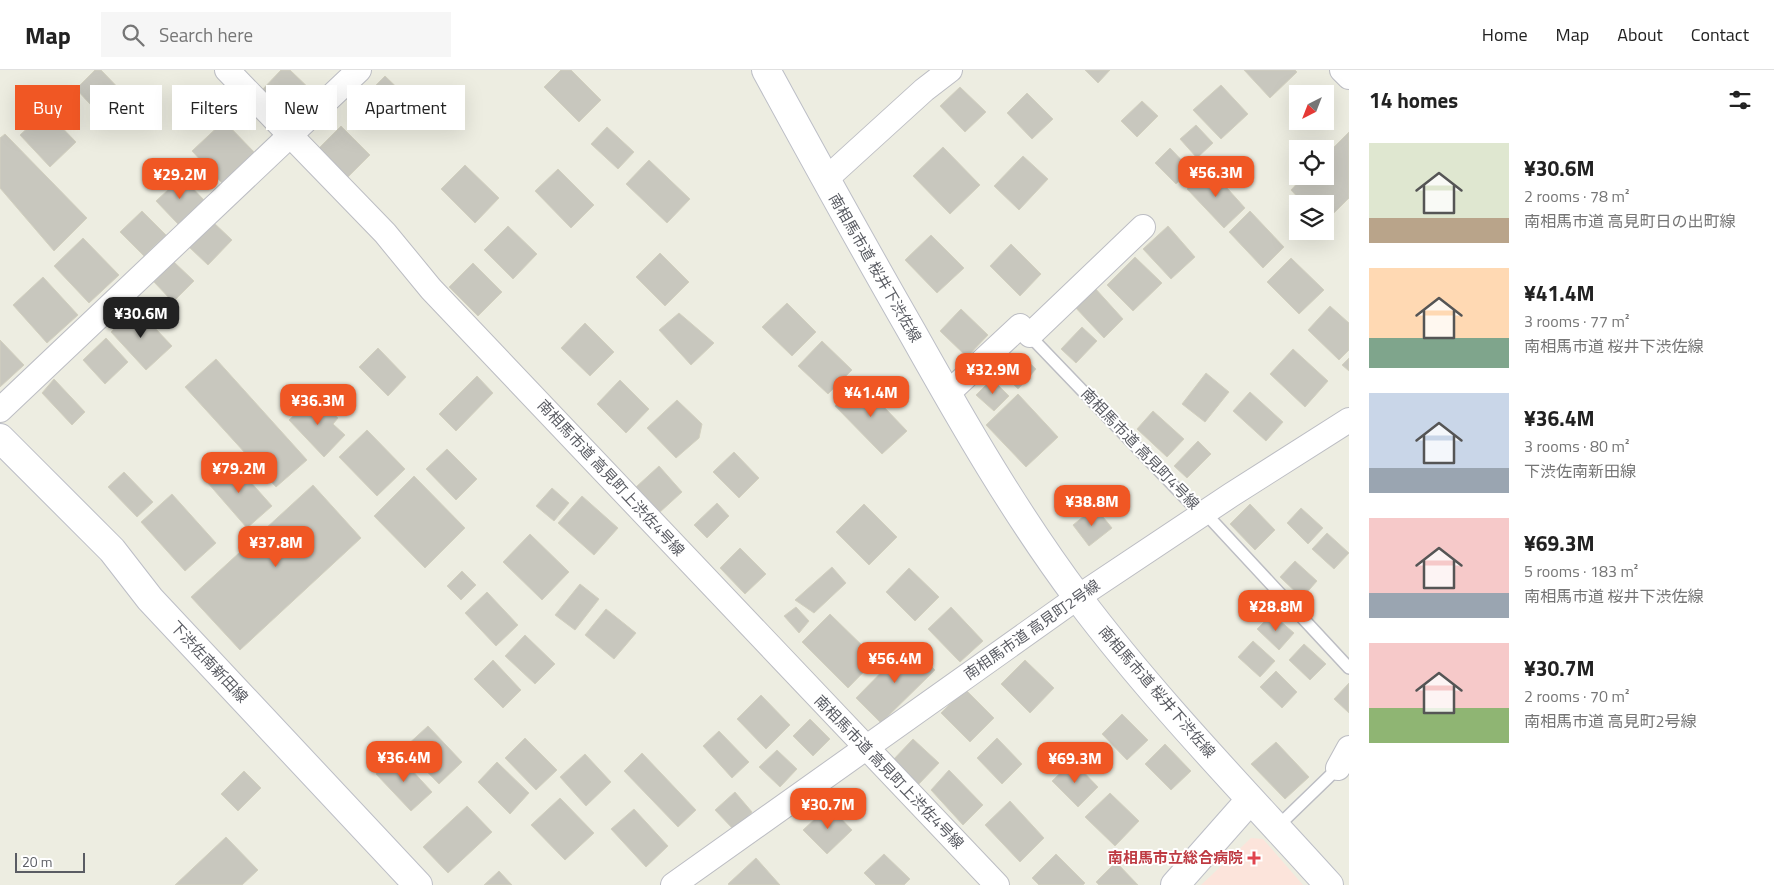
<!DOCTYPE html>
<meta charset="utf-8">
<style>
body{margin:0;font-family:"Titillium Web","Noto Sans JP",sans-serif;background:#f6f6f6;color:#222;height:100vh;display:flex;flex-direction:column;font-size:19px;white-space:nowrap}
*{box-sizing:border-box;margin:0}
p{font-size:16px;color:#767676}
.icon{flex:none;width:28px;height:28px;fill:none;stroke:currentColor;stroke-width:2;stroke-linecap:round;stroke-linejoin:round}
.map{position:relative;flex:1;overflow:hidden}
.sheet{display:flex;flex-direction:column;background:#fff;width:425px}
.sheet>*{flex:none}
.top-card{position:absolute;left:15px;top:15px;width:475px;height:45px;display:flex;gap:10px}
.needle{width:32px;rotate:222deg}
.fabs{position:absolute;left:1289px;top:15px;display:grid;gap:10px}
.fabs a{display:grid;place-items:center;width:45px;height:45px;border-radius:0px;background:#fff;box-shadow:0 5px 20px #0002;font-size:25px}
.scale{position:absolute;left:15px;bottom:12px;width:70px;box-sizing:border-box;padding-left:5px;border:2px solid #5a5c63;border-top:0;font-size:14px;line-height:18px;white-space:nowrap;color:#5a5c63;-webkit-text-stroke:4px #fff;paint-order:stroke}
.price{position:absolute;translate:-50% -42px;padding:0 11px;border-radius:10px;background:#f05724;color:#fff;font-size:16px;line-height:32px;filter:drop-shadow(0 1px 2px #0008)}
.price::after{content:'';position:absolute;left:50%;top:30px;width:15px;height:11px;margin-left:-8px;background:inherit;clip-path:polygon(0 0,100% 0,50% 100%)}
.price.on{background:#222;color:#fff}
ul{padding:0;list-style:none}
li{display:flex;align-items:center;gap:15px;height:125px;padding:0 20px}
li span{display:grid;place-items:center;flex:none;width:140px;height:100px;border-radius:0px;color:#555}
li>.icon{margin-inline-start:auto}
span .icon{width:60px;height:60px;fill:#fffc;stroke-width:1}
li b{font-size:21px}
h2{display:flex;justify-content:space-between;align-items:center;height:60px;padding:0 20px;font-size:21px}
.tag{padding:0 18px;border-radius:0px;background:#fff;box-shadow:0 5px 20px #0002;font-size:18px;line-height:45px}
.tag.on{background:#f05724;color:#fff}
header{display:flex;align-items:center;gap:30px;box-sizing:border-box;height:70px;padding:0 25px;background:#fff;border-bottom:1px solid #e0e0e0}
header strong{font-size:24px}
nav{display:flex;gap:28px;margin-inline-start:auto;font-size:18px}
.search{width:350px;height:45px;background:#f6f6f6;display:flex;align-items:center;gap:12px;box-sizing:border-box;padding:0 18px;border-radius:0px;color:#767676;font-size:19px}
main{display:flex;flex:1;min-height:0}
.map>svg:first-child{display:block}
.medical{fill:#fce4db}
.building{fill:#c8c7be;stroke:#d2d0bf}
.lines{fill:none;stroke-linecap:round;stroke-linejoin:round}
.lane-casing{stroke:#bcbdc3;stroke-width:14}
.street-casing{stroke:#bcbdc3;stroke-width:26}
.secondary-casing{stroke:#bcbec6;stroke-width:30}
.lane{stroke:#fff;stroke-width:11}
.street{stroke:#fff;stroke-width:24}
.secondary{stroke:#fff;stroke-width:28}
.health-dot{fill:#e0444e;stroke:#fff;stroke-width:2}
.labels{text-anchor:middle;stroke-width:4;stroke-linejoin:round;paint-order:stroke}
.street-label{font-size:15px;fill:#5a5c63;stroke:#fff}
.health-label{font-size:15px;font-weight:bold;fill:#be3a42;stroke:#fff;text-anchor:end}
</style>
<header>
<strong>Map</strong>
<div class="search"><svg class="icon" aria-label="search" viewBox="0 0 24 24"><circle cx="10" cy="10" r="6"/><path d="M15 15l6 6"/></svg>Search here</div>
<nav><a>Home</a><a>Map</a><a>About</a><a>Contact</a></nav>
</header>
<main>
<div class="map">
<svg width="1349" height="815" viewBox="0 0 1349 815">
<rect width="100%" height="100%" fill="#edede1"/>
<path class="medical" d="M1251 768 1263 769 1303 815H1201Z"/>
<g class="building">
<path d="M95 0H101L127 27 104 49 76 19Z"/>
<path d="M281 0H290L315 24 291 48 262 20Z"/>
<path d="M561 0H571L601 30 579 52 544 17Z"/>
<path d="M1085 0H1110L1098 13Z"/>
<path d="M1244 0H1295L1297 2 1270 28Z"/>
<path d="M385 6 414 34 390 59 361 30Z"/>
<path d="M1221 15 1248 44 1221 69 1193 40Z"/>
<path d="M960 17 986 42 965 62 940 36Z"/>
<path d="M1027 23 1053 49 1032 69 1007 43Z"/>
<path d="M1142 31 1158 46 1137 67 1121 51Z"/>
<path d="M46 41 76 72 50 97 20 65Z"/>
<path d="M224 51 255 83 223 114 192 81Z"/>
<path d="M1196 55 1213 73 1197 88 1180 69Z"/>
<path d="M341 56 370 85 346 109 317 80Z"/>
<path d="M607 57 634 82 618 99 591 74Z"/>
<path d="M1349 62V128L1325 152V134H1304L1291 120 1304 106H1325V86Z"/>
<path d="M5 64 87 148 54 181 0 118V68Z"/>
<path d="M943 77 980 115 950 144 913 106Z"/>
<path d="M1170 78 1191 100 1176 114 1155 93Z"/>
<path d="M1023 86 1048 109 1019 140 994 116Z"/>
<path d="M649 90 690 129 667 153 626 114Z"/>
<path d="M465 95 499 128 475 153 441 119Z"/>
<path d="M1209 98 1245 138 1224 158 1187 119Z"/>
<path d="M558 99 594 135 571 158 535 121Z"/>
<path d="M182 107 204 130 178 154 156 131Z"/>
<path d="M142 141 166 165 144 186 120 162Z"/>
<path d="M1250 141 1284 177 1263 198 1229 162Z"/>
<path d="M213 152 232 170 208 195 189 177Z"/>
<path d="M508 156 537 184 513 209 484 180Z"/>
<path d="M1168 156 1195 187 1171 209 1143 179Z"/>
<path d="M931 165 964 198 937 223 905 190Z"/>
<path d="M83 168 119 205 89 233 54 196Z"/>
<path d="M1011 174 1041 204 1020 226 990 196Z"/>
<path d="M660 183 689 212 665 236 636 207Z"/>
<path d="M1135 187 1162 213 1133 241 1107 215Z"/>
<path d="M1291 188 1324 220 1299 244 1267 212Z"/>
<path d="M174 192 194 211 173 232 154 212Z"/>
<path d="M473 193 502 222 478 246 449 217Z"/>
<path d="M43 207 78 245 47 273 13 235Z"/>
<path d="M1094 217 1123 249 1104 268 1074 236Z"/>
<path d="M787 233 816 262 792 286 762 257Z"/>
<path d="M1330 236 1349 253V280L1339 290 1308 260Z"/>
<path d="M136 238 172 276 146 300 111 262Z"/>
<path d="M961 239 988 265 967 287 940 261Z"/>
<path d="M679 243 714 273 691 295 659 260Z"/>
<path d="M585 253 614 282 590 306 561 278Z"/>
<path d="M1082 257 1097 271 1076 293 1061 279Z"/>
<path d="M106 268 128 292 105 314 83 290Z"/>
<path d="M0 270 24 295 0 317Z"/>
<path d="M822 271 852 300 828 324 798 296Z"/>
<path d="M378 278 406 307 388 326 359 297Z"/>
<path d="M1293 279 1328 311 1305 337 1270 304Z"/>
<path d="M1022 286 1036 299 1018 319 1004 305Z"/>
<path d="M1349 288V301L1342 295Z"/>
<path d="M216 289 307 390 276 417 185 317Z"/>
<path d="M1206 303 1229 322 1205 352 1182 334Z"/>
<path d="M477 306 493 323 456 361 439 344Z"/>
<path d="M54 309 85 342 72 355 42 323Z"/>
<path d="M992 309 1009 326 994 341 976 325Z"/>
<path d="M620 310 649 339 626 363 597 334Z"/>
<path d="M860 312 907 361 882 384 835 336Z"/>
<path d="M1250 322 1283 352 1266 371 1233 341Z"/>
<path d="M1018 324 1058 367 1026 397 986 355Z"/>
<path d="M316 325 338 348 333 354 345 365 324 387 289 350Z"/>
<path d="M677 330 702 354 699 368 676 388 647 358Z"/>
<path d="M1153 341 1184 369 1167 387 1137 359Z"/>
<path d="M367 360 405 399 377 426 339 387Z"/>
<path d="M1198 371 1211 384 1187 408 1174 396Z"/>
<path d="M447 379 477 409 456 430 426 399Z"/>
<path d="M734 382 759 408 739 428 713 402Z"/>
<path d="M231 390 272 436 247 458 207 412Z"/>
<path d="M659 396 682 422 659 443 636 417Z"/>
<path d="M124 402 153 432 137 447 108 417Z"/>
<path d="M414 406 465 458 425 498 374 446Z"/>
<path d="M313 415 361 468 240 580 191 527Z"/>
<path d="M552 418 569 433 554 451 536 436Z"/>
<path d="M172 424 216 473 185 501 141 452Z"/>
<path d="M582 426 618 458 594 485 558 453Z"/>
<path d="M717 433 729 446 707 468 694 455Z"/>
<path d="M864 434 897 467 869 495 836 462Z"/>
<path d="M1250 434 1275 460 1255 480 1230 454Z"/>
<path d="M1095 437 1112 458 1089 476 1073 455Z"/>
<path d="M1301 438 1323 458 1308 474 1287 453Z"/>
<path d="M1327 463 1349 483 1334 499 1312 479Z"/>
<path d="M530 464 569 502 542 530 503 492Z"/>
<path d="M740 478 766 504 745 524 720 498Z"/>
<path d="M1295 491 1317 511 1302 528 1280 507Z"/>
<path d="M832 497 846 513 814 543 795 530Z"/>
<path d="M909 498 939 527 915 551 886 522Z"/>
<path d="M462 501 476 515 461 530 447 516Z"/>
<path d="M580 514 599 529 575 560 555 545Z"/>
<path d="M487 522 518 555 496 576 465 543Z"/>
<path d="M796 537 809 551 799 563 784 546Z"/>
<path d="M951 537 983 571 960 592 928 559Z"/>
<path d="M606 539 636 563 614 589 585 565Z"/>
<path d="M830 544 876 589 848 618 802 572Z"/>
<path d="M1272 544 1294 563 1279 580 1257 559Z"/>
<path d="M525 565 555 594 535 614 505 586Z"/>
<path d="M1253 571 1275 591 1260 607 1238 587Z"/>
<path d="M909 574 935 600 881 653 856 628Z"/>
<path d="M1304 574 1326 594 1310 610 1289 590Z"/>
<path d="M493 590 521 620 503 638 474 609Z"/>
<path d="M1025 590 1054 618 1030 643 1001 614Z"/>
<path d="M1276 601 1297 622 1282 638 1260 617Z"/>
<path d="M1349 613V643L1334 629Z"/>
<path d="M965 619 994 648 970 672 941 643Z"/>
<path d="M761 625 790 655 766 679 737 649Z"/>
<path d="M1122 644 1148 670 1127 690 1102 664Z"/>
<path d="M810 649 830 669 813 686 793 666Z"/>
<path d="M428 656 462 692 439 714 404 678Z"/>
<path d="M719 661 749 692 732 708 703 676Z"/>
<path d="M525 668 557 700 536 720 505 688Z"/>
<path d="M997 668 1022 694 1002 714 977 688Z"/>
<path d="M913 669 939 693 917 716 892 691Z"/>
<path d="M1276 672 1309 707 1285 729 1251 694Z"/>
<path d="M1165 674 1191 701 1171 720 1145 694Z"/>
<path d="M777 680 797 699 780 717 759 697Z"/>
<path d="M642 683 696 740 678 757 624 701Z"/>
<path d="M397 684 432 722 411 741 376 704Z"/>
<path d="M585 684 611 712 586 736 560 707Z"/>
<path d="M1073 691 1098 717 1078 737 1052 711Z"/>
<path d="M497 692 529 723 510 744 478 712Z"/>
<path d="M949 700 983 735 963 755 931 720Z"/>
<path d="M244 701 261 718 238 741 221 724Z"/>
<path d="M735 722 752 742 734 760 715 740Z"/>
<path d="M1110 723 1139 751 1115 776 1085 747Z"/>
<path d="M560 728 594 763 565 790 531 755Z"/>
<path d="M1010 731 1044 768 1020 792 985 755Z"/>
<path d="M467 736 492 762 448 803 423 777Z"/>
<path d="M829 736 852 760 827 784 803 760Z"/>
<path d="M634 739 668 776 646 797 611 759Z"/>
<path d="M226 767 258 800 242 815H175Z"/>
<path d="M884 784 910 809 904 815H876L864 803Z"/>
<path d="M1056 784 1085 813 1083 815H1039L1032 808Z"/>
<path d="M756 788 780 815H729L728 814Z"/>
<path d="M1116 792 1138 815H1099L1096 812Z"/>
<path d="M499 801 512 815H484Z"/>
</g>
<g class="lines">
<defs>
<g id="lane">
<path d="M1027 263 1196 439 1206 444 1349 598"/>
<path d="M1277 757 1338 698"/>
</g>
<g id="street">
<path d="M227 0 385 163 431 219 997 815"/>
<path d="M1342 0 1349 7"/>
<path d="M825 110 924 20 950 0"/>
<path d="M1030 265 1143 157"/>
<path d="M947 324 1020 256"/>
<path d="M0 340 359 0"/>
<path d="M1338 698 1349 678"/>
<path d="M673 815 1078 527 1231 425 1349 350"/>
</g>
<g id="secondary">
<path d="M766 0C814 88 862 175 912 262 963 353 1016 445 1079 529 1155 630 1244 721 1329 815"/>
<path d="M0 368 112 480 150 529 418 815"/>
<path d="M1175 815 1250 730"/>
</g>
</defs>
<use href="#lane" class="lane-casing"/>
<use href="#street" class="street-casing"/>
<use href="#secondary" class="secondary-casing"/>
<use href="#lane" class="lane"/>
<use href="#street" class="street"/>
<use href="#secondary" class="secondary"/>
</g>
<path class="health-dot" d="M1251.5 780.5h5v5h5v5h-5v5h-5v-5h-5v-5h5z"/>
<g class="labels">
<g class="street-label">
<text transform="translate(875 198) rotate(60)" y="5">南相馬市道 桜井下渋佐線</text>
<text transform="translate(1140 379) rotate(46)" y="5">南相馬市道 高見町4号線</text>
<text transform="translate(611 408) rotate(47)" y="5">南相馬市道 高見町上渋佐4号線</text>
<text transform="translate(1032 560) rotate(-35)" y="5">南相馬市道 高見町2号線</text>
<text transform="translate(209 592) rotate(47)" y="5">下渋佐南新田線</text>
<text transform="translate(1157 622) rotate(49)" y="5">南相馬市道 桜井下渋佐線</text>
<text transform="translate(889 702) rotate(46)" y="5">南相馬市道 高見町上渋佐4号線</text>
</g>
<g class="health-label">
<text x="1243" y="793">南相馬市立総合病院</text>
</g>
</g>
</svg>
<div class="fabs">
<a><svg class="needle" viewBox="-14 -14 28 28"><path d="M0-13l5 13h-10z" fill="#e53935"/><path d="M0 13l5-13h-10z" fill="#767676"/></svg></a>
<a><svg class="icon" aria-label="locate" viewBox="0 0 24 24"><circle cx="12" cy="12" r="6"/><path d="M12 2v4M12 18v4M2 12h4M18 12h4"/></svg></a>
<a><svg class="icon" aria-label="layers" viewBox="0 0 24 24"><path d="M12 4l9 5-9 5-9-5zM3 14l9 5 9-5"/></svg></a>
</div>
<div class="scale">20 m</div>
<b class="price" style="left:1216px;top:128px">¥56.3M</b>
<b class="price" style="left:180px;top:130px">¥29.2M</b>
<b class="price on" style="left:141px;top:269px">¥30.6M</b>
<b class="price" style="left:993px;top:325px">¥32.9M</b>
<b class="price" style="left:871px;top:348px">¥41.4M</b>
<b class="price" style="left:318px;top:356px">¥36.3M</b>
<b class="price" style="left:239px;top:424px">¥79.2M</b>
<b class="price" style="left:1092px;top:457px">¥38.8M</b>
<b class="price" style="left:276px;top:498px">¥37.8M</b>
<b class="price" style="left:1276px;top:562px">¥28.8M</b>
<b class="price" style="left:895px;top:614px">¥56.4M</b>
<b class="price" style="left:404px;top:713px">¥36.4M</b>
<b class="price" style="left:1075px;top:714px">¥69.3M</b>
<b class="price" style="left:828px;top:760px">¥30.7M</b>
<div class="top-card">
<a class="tag on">Buy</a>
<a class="tag">Rent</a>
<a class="tag">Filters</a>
<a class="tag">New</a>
<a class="tag">Apartment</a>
</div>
</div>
<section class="sheet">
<h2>14 homes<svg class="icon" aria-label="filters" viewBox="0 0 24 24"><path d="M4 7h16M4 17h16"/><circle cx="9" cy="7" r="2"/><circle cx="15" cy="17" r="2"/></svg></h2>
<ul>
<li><span style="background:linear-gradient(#dfe7d0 75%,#b9a48a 0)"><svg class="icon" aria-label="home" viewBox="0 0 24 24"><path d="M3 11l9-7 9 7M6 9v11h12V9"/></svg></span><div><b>¥30.6M</b><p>2 rooms · 78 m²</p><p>南相馬市道 高見町日の出町線</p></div></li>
<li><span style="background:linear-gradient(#ffd9b3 70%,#7fa58c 0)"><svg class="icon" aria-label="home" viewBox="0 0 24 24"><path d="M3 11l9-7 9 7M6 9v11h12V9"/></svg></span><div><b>¥41.4M</b><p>3 rooms · 77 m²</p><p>南相馬市道 桜井下渋佐線</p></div></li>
<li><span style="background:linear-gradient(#c9d6e8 75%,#9aa5b1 0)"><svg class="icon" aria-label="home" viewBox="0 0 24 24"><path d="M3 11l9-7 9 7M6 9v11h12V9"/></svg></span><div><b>¥36.4M</b><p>3 rooms · 80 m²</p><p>下渋佐南新田線</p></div></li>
<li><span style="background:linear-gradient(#f6c9c9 75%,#9aa5b1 0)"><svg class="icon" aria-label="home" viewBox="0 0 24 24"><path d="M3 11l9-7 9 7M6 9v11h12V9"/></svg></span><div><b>¥69.3M</b><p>5 rooms · 183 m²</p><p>南相馬市道 桜井下渋佐線</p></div></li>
<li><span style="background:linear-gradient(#f6c9c9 65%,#8fb573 0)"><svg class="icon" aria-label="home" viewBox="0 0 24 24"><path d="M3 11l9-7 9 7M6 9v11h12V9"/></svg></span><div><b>¥30.7M</b><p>2 rooms · 70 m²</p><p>南相馬市道 高見町2号線</p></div></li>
</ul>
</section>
</main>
